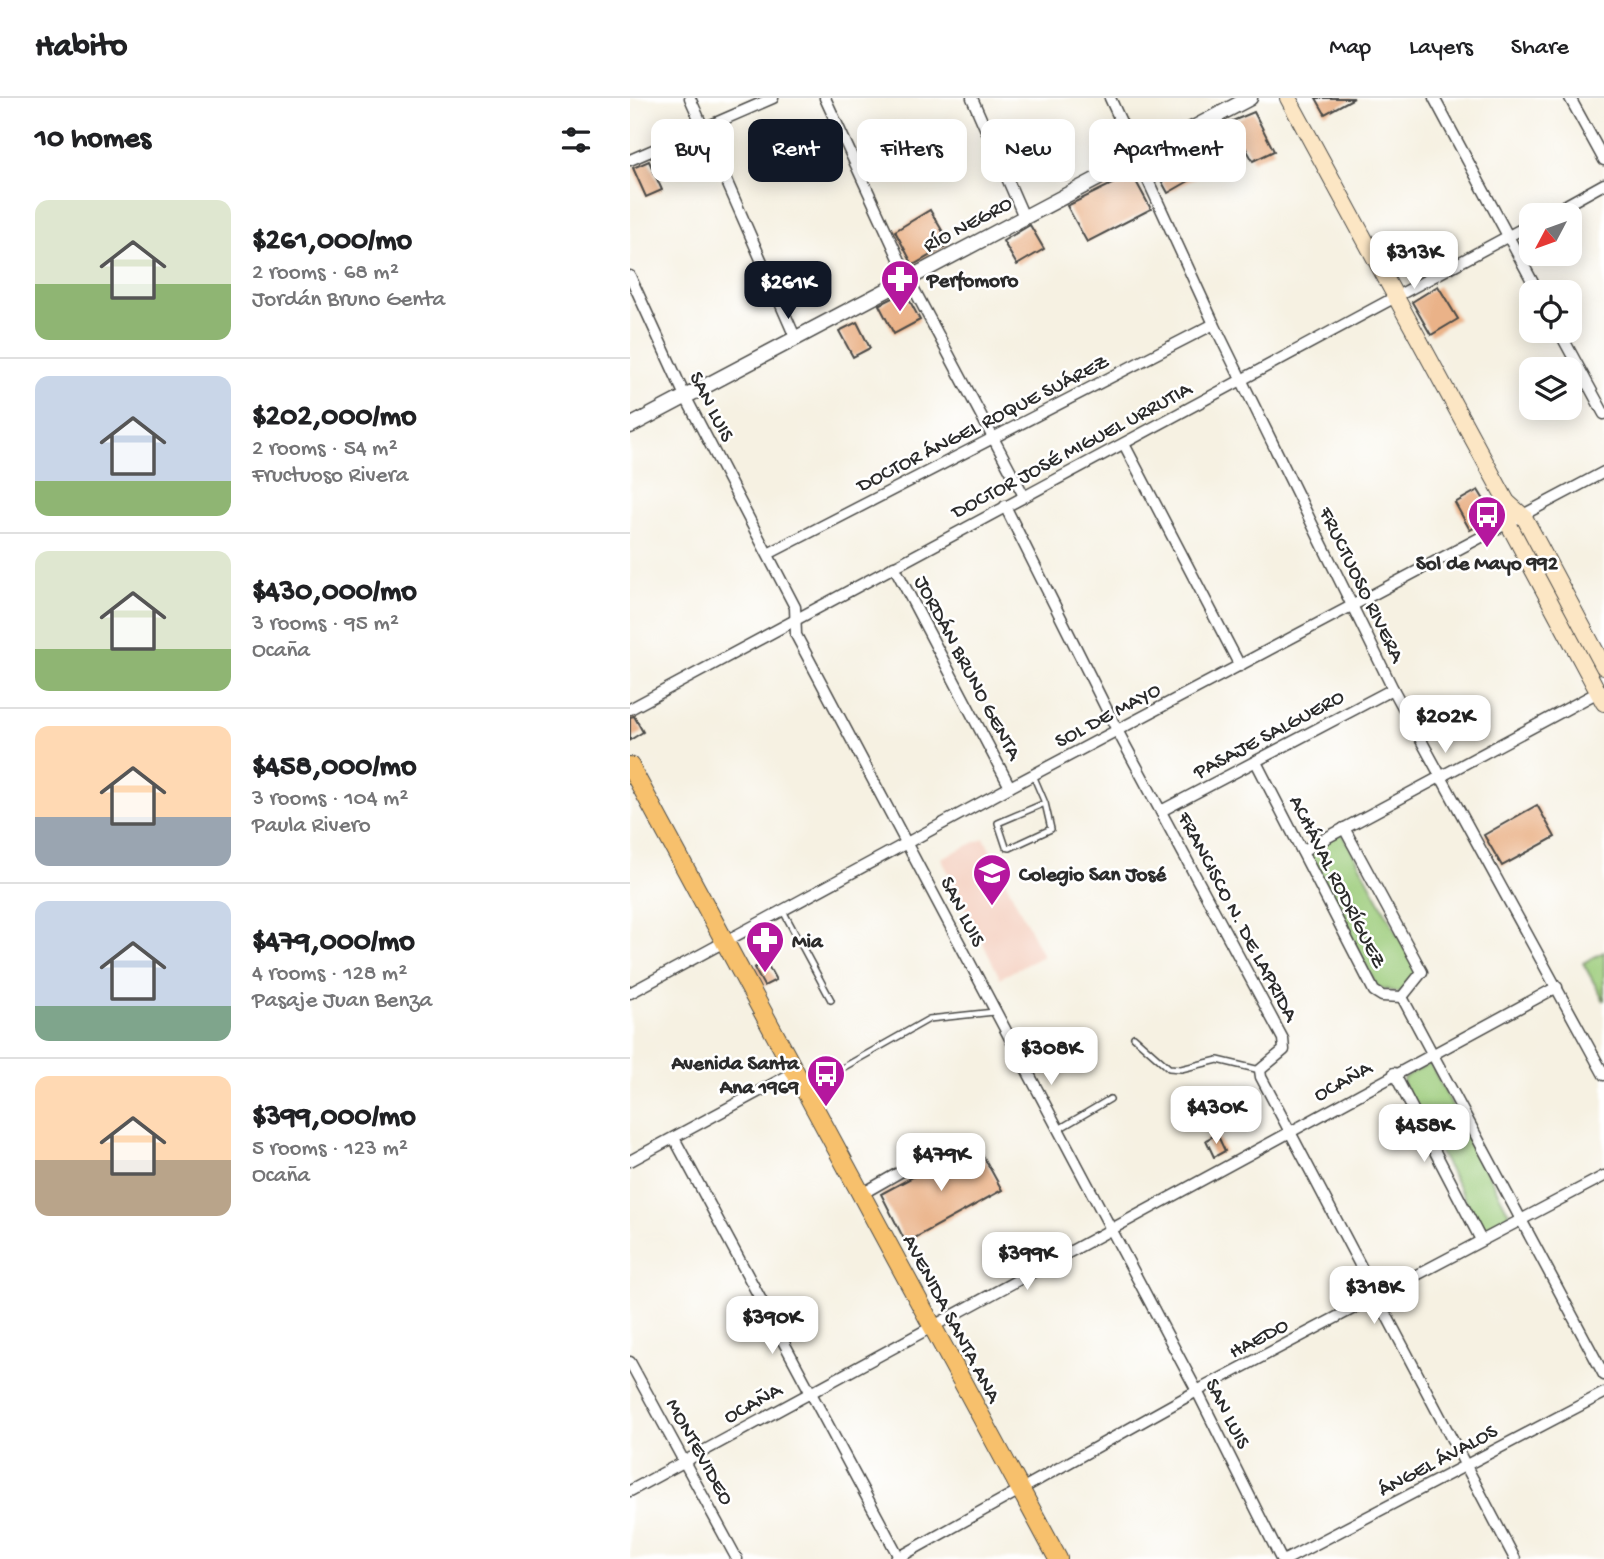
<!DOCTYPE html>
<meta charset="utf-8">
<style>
body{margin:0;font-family:"Gochi Hand",sans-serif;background:#f6f6f6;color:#202124;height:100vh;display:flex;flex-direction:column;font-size:26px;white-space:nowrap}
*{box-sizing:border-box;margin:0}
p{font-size:23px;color:#757577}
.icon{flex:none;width:38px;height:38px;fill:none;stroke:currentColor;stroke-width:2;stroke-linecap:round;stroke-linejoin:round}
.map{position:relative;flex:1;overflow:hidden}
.side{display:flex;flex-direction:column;background:#fff;width:630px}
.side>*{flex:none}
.banner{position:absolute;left:21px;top:21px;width:665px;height:63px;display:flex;gap:14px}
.needle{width:46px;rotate:229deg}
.tools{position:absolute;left:889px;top:105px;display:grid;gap:14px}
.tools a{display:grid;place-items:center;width:63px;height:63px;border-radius:14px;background:#fff;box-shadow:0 4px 18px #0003;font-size:35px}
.price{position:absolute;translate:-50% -60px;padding:0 16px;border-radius:14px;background:#fff;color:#222;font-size:23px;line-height:46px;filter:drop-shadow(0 2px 4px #0008)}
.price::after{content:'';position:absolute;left:50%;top:42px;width:21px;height:16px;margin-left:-10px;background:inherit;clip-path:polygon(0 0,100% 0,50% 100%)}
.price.on{background:#111827;color:#fff}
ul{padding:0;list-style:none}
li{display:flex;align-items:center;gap:21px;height:175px;padding:0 35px}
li+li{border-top:2px solid #e0e0e0}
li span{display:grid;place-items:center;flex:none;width:196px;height:140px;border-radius:14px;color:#555}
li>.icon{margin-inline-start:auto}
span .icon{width:84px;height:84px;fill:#fffc;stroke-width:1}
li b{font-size:30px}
h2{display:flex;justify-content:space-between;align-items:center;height:84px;padding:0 35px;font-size:30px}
.chip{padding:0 24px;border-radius:14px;background:#fff;box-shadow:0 4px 18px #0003;font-size:24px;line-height:63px}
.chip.on{background:#111827;color:#fff}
header{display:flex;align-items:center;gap:42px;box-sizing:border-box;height:98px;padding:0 35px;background:#fff;border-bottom:2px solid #e0e0e0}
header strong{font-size:33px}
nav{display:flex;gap:38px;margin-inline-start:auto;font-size:24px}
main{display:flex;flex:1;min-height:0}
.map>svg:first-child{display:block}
.built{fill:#f5d2c2}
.park{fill:#9dcc7b;stroke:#647c53;stroke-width:2}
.building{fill:#eab288}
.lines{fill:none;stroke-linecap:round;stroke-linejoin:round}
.service-casing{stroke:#494946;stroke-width:8}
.minor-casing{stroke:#494946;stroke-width:13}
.tertiary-casing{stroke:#494946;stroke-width:17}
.secondary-casing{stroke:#494946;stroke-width:18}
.primary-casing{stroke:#494946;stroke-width:20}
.service{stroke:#fff;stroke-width:5}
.minor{stroke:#fff;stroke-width:10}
.tertiary{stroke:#fff;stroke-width:14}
.secondary{stroke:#fce6c4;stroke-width:16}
.primary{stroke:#f7c06c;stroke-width:18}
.labels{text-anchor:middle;stroke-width:5;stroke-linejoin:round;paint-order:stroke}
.street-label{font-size:21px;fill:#2b2b2b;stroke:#fff}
.poi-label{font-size:21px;font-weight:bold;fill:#2b2b2b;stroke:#fff;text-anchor:start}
</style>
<header>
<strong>Habito</strong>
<nav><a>Map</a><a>Layers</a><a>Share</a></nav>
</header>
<main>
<section class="side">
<h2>10 homes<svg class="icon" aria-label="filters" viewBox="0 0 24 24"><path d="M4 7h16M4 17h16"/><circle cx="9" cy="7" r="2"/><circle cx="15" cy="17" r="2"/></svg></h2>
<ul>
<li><span style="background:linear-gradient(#dfe7d0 60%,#8fb573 0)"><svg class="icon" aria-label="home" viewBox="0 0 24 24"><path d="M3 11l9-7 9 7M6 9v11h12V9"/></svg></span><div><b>$261,000/mo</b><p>2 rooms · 68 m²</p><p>Jordán Bruno Genta</p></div></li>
<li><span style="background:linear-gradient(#c9d6e8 75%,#8fb573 0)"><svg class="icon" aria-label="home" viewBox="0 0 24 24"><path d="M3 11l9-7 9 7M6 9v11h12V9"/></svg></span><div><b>$202,000/mo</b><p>2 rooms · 54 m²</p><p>Fructuoso Rivera</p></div></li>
<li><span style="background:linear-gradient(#dfe7d0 70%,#8fb573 0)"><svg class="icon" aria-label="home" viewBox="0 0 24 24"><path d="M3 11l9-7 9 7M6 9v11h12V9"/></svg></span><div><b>$430,000/mo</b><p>3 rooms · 95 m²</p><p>Ocaña</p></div></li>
<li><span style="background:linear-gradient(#ffd9b3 65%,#9aa5b1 0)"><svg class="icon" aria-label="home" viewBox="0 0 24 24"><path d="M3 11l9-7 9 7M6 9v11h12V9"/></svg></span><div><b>$458,000/mo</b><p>3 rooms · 104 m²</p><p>Paula Rivero</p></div></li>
<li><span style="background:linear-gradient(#c9d6e8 75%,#7fa58c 0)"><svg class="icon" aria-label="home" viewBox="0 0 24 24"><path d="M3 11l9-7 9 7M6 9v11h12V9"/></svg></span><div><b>$479,000/mo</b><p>4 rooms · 128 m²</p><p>Pasaje Juan Benza</p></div></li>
<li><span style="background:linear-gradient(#ffd9b3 60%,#b9a48a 0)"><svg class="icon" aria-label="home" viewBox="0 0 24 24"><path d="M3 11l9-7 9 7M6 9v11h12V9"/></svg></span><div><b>$399,000/mo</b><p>5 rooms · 123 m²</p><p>Ocaña</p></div></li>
</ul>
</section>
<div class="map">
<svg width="974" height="1461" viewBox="0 0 974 1461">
<rect width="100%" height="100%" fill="#fff"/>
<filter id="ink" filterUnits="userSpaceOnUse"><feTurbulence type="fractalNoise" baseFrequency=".0143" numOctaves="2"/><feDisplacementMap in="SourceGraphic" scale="14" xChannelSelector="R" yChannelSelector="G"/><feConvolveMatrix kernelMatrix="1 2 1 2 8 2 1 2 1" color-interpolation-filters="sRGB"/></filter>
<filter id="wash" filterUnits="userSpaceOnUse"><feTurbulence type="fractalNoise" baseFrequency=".00686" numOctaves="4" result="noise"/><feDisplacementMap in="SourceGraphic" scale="28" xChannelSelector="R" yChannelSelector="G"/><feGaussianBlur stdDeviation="1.57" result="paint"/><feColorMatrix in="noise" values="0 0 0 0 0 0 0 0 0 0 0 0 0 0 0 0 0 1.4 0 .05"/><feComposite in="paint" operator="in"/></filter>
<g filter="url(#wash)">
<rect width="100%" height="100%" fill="#f6f1e2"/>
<path class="built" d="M354 740 413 858 370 880 311 760Z"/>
<g class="park">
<path d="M712 734 788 874 770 895 747 889 676 753Z"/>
<path d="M974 854V903L953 865Z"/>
<path d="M800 965 882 1121 854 1136 773 986V980Z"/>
</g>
<g id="blocks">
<g class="building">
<path d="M686 0H724L695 16Z"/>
<path d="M624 14 644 53 623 63 614 47 582 63 585 68 538 95 522 66 576 34Z"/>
<path d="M19 63 32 92 16 99 3 70Z"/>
<path d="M502 76 521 111 457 144 437 108Z"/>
<path d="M300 112 320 146 283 167 265 133Z"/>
<path d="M400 127 414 151 387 167 373 143Z"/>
<path d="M808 188 828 221 801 237 782 204Z"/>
<path d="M275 194 290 222 264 236 249 207Z"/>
<path d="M227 224 240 250 223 259 209 233Z"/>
<path d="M848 392 864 418 840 432 825 405Z"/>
<path d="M4 618 13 634 0 642V619Z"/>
<path d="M907 707 925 739 872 768 854 737Z"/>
<path d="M136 864 146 882 134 888 124 870Z"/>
<path d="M587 1036 595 1053 584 1059 576 1042Z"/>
<path d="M346 1045 372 1092 276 1145 251 1096Z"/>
</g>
</g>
</g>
<g filter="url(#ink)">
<use href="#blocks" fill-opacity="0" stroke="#494946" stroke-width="2"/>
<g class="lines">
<defs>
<g id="service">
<path d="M403 677 415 705 421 731 380 750 376 749 368 725 415 705"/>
<path d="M152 811 201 902"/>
<path d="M504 939 539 970 551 971 588 962 630 972"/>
<path d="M177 990 299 921 364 914"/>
<path d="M429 1031 480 1001"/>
</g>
<g id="minor">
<path d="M60 0 165 239"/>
<path d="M195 0 278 180 394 398"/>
<path d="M342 0 394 119"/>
<path d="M480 0 584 226 763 591 974 977"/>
<path d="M804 0 908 194"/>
<path d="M940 0 974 62"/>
<path d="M0 62 143 0"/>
<path d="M918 117 974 86"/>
<path d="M0 178 55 298 165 509 166 537 567 1293 651 1461"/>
<path d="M929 233 974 316"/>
<path d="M494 346 610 568"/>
<path d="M375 408 487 632 653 941 654 952 630 972 631 979 885 1461"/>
<path d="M138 456 584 226"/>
<path d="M264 468 380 689"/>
<path d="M0 611 901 126"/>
<path d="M626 664 744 893 752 898 772 899 792 874 714 730"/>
<path d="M531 713 763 591"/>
<path d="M672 753 972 592"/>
<path d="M0 895 380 689 974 374"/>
<path d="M772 899 974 1277"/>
<path d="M764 975 851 1142"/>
<path d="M44 1040 270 1461"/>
<path d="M0 1063 165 974"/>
<path d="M230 1097 319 1046"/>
<path d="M0 1264 107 1461"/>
<path d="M0 1393 927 889"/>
<path d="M266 1461 567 1293 974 1078"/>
<path d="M657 1461 974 1295"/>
</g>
<path id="tertiary" d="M0 328 620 0"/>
<g id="secondary">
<path d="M658 0 877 404 894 419 974 569"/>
<path d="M877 404 879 427 974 605"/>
</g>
<path id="primary" d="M0 668 428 1461"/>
</defs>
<use href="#service" class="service-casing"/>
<use href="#minor" class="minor-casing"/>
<use href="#tertiary" class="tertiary-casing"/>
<use href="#secondary" class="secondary-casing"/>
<use href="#primary" class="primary-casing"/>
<use href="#service" class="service"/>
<use href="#minor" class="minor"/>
<use href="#tertiary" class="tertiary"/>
<use href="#secondary" class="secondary"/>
<use href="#primary" class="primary"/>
</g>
</g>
<defs>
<symbol id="pharmacy-pin" viewBox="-11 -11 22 30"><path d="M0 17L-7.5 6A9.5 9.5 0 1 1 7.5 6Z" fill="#b5179e" stroke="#fff"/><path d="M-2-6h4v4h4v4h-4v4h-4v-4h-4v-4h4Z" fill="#fff"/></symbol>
<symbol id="bus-pin" viewBox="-11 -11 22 30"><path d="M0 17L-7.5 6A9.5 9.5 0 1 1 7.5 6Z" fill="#b5179e" stroke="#fff"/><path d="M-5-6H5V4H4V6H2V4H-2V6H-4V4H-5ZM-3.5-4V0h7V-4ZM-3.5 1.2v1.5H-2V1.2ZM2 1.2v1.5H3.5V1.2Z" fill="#fff"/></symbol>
<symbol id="school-pin" viewBox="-11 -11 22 30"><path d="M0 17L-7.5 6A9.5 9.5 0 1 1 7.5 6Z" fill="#b5179e" stroke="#fff"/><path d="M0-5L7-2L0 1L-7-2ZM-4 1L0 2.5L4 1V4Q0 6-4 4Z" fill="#fff"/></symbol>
</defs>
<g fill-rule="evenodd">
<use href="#pharmacy-pin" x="248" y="159" width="44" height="60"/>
<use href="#bus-pin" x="835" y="395" width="44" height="60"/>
<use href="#school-pin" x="340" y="753" width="44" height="60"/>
<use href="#pharmacy-pin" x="113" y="820" width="44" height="60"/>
<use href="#bus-pin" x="174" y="954" width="44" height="60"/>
</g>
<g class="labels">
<g class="street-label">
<text transform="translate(337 125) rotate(-28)" y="7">RÍO NEGRO</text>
<text transform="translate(83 308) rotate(63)" y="7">SAN LUIS</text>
<text transform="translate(352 324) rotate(-27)" y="7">DOCTOR ÁNGEL ROQUE SUÁREZ</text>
<text transform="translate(441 351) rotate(-28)" y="7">DOCTOR JOSÉ MIGUEL URRUTIA</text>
<text transform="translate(733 486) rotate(64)" y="7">FRUCTUOSO RIVERA</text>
<text transform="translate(339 569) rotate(62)" y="7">JORDÁN BRUNO GENTA</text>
<text transform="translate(477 616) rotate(-28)" y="7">SOL DE MAYO</text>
<text transform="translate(638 635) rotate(-28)" y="7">PASAJE SALGUERO</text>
<text transform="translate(709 783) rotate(63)" y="7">ACHÁVAL RODRÍGUEZ</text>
<text transform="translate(334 813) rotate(63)" y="7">SAN LUIS</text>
<text transform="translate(609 818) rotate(62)" y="7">FRANCISCO N. DE LAPRIDA</text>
<text transform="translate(712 982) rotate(-29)" y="7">OCAÑA</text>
<text transform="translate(323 1220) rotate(62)" y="7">AVENIDA SANTA ANA</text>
<text transform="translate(628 1239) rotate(-28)" y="7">HAEDO</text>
<text transform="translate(122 1304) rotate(-29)" y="7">OCAÑA</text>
<text transform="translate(599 1315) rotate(63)" y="7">SAN LUIS</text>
<text transform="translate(71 1353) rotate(61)" y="7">MONTEVIDEO</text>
<text transform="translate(807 1361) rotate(-28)" y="7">ÁNGEL ÁVALOS</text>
</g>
<g class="poi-label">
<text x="297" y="188">Perfomoro</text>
<text x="857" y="471" text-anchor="middle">Sol de Mayo 992</text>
<text x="389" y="782">Colegio San José</text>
<text x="162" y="849">Mia</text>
<text x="169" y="971" text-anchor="end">Avenida Santa<tspan x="169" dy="24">Ana 1969</tspan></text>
</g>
</g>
</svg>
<div class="tools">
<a><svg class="needle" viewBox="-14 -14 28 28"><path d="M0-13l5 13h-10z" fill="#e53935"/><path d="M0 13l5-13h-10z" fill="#757577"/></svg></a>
<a><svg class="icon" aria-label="locate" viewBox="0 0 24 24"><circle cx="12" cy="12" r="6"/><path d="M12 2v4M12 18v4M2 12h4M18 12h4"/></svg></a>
<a><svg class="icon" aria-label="layers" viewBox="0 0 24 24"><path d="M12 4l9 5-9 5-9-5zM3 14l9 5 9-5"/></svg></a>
</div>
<b class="price" style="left:784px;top:193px">$313K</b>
<b class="price on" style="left:158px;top:223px">$261K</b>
<b class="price" style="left:815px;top:657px">$202K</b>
<b class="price" style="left:421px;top:989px">$308K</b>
<b class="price" style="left:586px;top:1048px">$430K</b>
<b class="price" style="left:794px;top:1066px">$458K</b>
<b class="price" style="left:311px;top:1095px">$479K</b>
<b class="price" style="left:397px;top:1194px">$399K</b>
<b class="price" style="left:744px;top:1228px">$318K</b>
<b class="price" style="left:142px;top:1258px">$390K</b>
<div class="banner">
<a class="chip">Buy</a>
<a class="chip on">Rent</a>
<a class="chip">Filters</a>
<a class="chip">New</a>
<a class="chip">Apartment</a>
</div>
</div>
</main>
